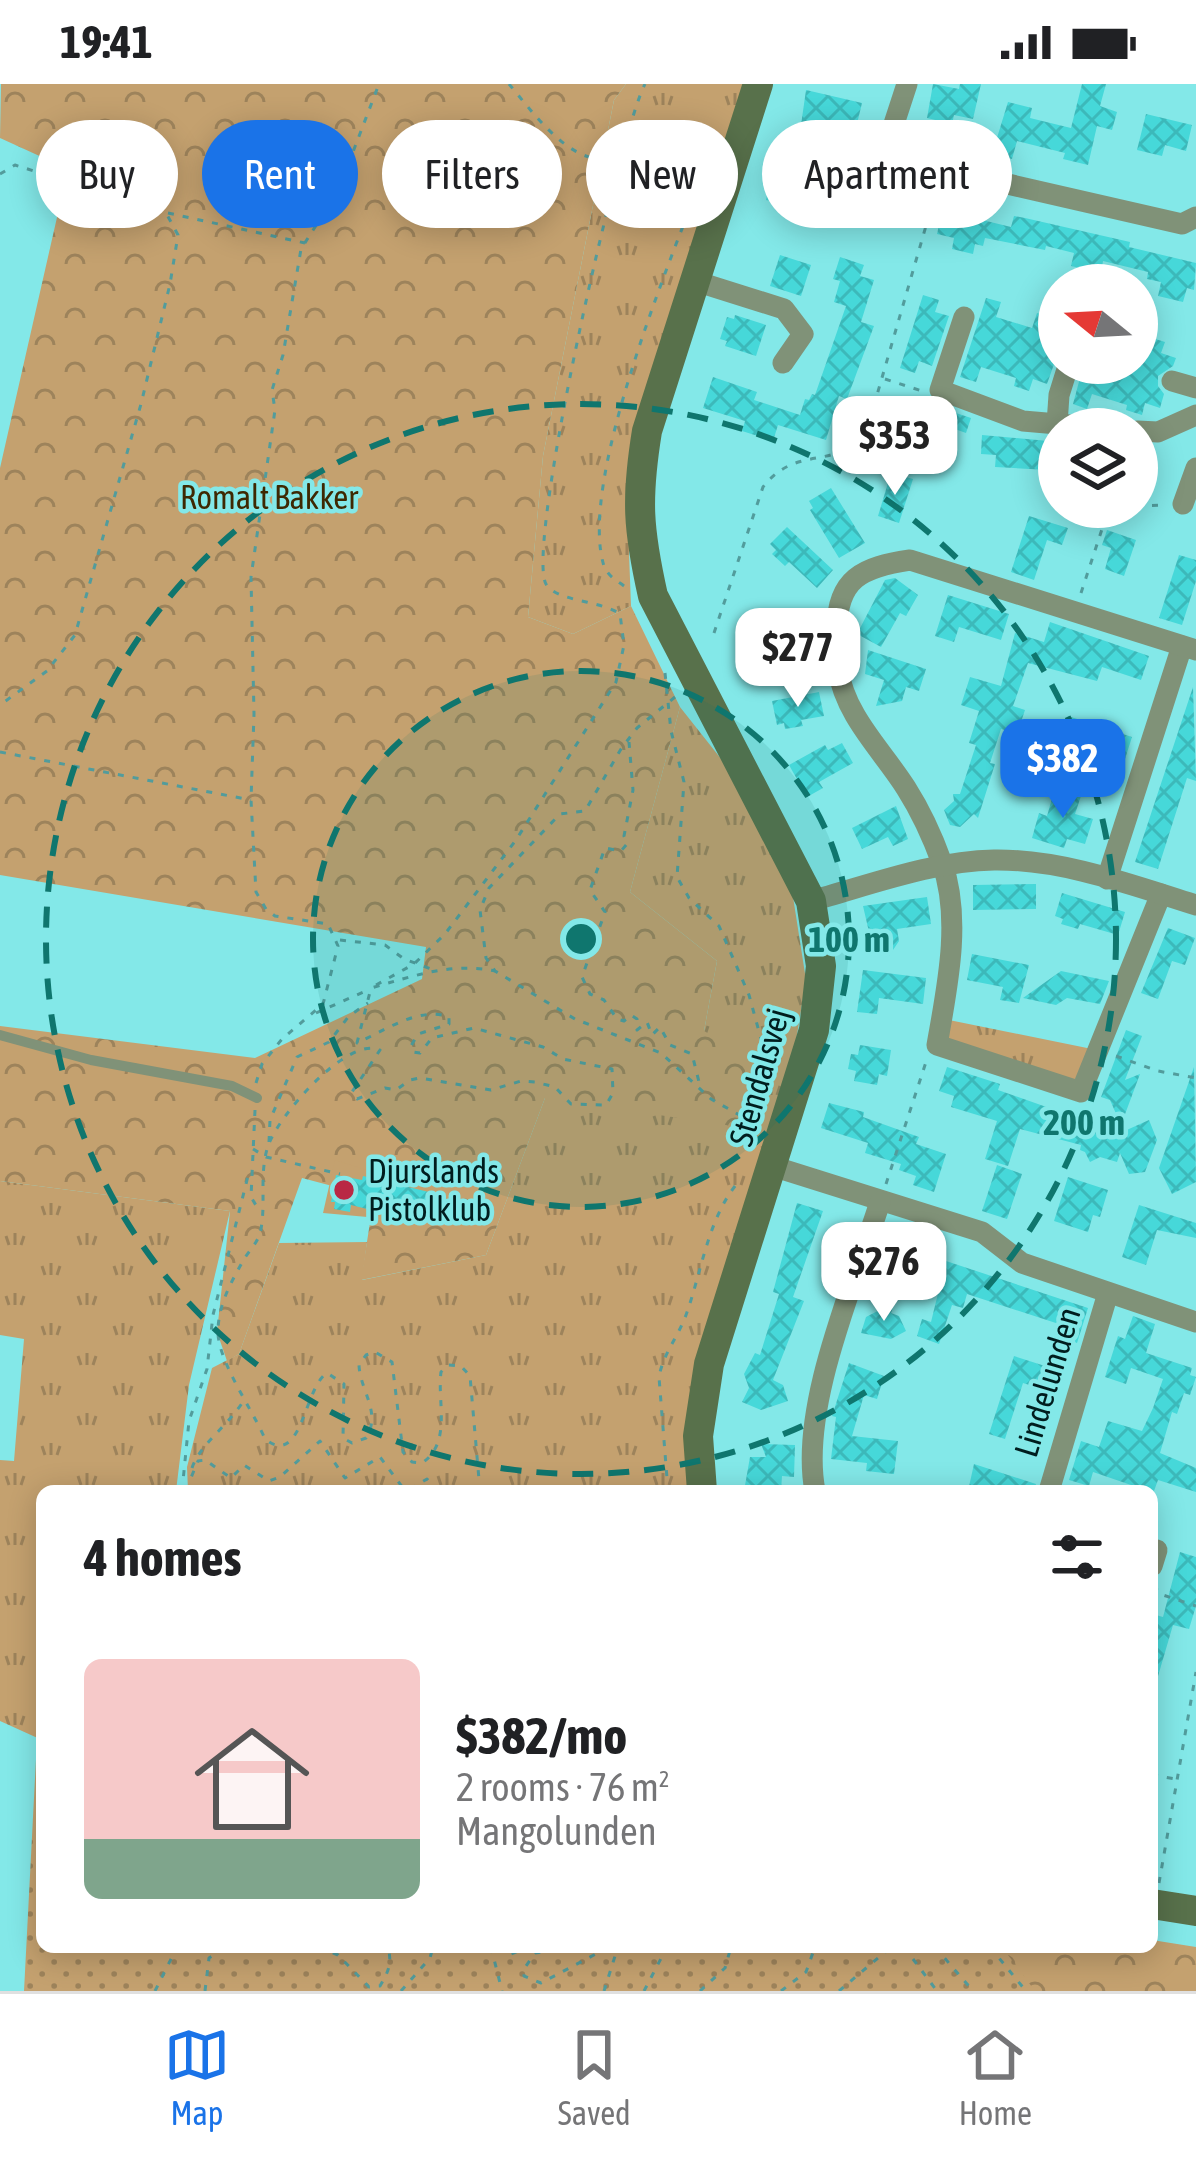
<!DOCTYPE html>
<meta charset="utf-8">
<style>
body{margin:0;font-family:"Asap Condensed",sans-serif;background:#f6f6f6;color:#202124;height:100vh;display:flex;flex-direction:column;font-size:45px;white-space:nowrap}
*{box-sizing:border-box;margin:0}
p{font-size:39px;color:#757577}
.icon{flex:none;width:66px;height:66px;fill:none;stroke:currentColor;stroke-width:2;stroke-linecap:round;stroke-linejoin:round}
.map{position:relative;flex:1;overflow:hidden}
.details{position:absolute;left:36px;top:1401px;width:1122px;height:468px;display:flex;flex-direction:column;background:#fff;border-radius:18px;box-shadow:0 6px 30px #0003}
.details>*{flex:none}
.banner{position:absolute;left:36px;top:36px;width:1125px;height:108px;display:flex;gap:24px}
.needle{width:78px;rotate:288deg}
.fabs{position:absolute;left:1038px;top:180px;display:grid;gap:24px}
.fabs a{display:grid;place-items:center;width:120px;height:120px;border-radius:50%;background:#fff;box-shadow:0 6px 30px #0003;font-size:60px}
.price{position:absolute;translate:-50% -102px;padding:0 27px;border-radius:24px;background:#fff;color:#222;font-size:39px;line-height:78px;filter:drop-shadow(0 3px 6px #0008)}
.price::after{content:'';position:absolute;left:50%;top:72px;width:36px;height:27px;margin-left:-18px;background:inherit;clip-path:polygon(0 0,100% 0,50% 100%)}
.price.selected{background:#1a73e8;color:#fff}
ul{padding:0;list-style:none}
li{display:flex;align-items:center;gap:36px;height:300px;padding:0 48px}
li span{display:grid;place-items:center;flex:none;width:336px;height:240px;border-radius:18px;color:#555}
li>.icon{margin-inline-start:auto}
span .icon{width:144px;height:144px;fill:#fffc;stroke-width:1}
li b{font-size:51px}
h2{display:flex;justify-content:space-between;align-items:center;height:144px;padding:0 48px;font-size:51px}
.chip{padding:0 42px;border-radius:54px;background:#fff;box-shadow:0 6px 30px #0003;font-size:42px;line-height:108px}
.chip.selected{background:#1a73e8;color:#fff}
.status{display:flex;justify-content:space-between;align-items:center;height:84px;padding:0 60px;background:#fff;direction:ltr}
.status svg{height:33px;fill:currentColor}
.tab-bar{display:flex;justify-content:space-around;align-items:center;height:168px;border-top:3px solid #e0e0e0;background:#fff;font-size:33px;color:#757577}
.tab-bar a{display:grid;justify-items:center;gap:6px}
.tab-bar .selected{color:#1a73e8}
.map>svg:first-child{display:block}
.grass{fill:url(#grass-tufts)}
.forest{fill:url(#forest-crowns)}
.park{fill:url(#park-dots)}
.garden{fill:#c4a16f}
.building{fill:url(#building-cross-hatch)}
.lines{fill:none;stroke-linecap:round;stroke-linejoin:round}
.path{stroke:#529c9c;stroke-width:3;stroke-dasharray:6 9;stroke-linecap:butt}
.lane{stroke:#809278;stroke-width:10}
.street{stroke:#809278;stroke-width:21}
.secondary{stroke:#58714b;stroke-width:30}
.ring{fill:none;stroke:#0f766e;stroke-width:6;stroke-dasharray:21 15}
.poi-dot{fill:#b92844;stroke:#83e8e8;stroke-width:4.5}
.labels{text-anchor:middle;stroke-width:9;stroke-linejoin:round;paint-order:stroke}
.park-label{font-size:33px;fill:#3e2802;stroke:#83e8e8}
.street-label{font-size:33px;fill:#001d1e;stroke:#83e8e8}
.poi-label{font-size:33px;fill:#001d1e;stroke:#83e8e8;text-anchor:start}
.centre{fill:#0f766e;stroke:#83e8e8;stroke-width:6}
.ring-label{font-size:36px;text-anchor:middle;font-weight:bold;fill:#0f766e;stroke:#83e8e8;stroke-width:9;stroke-linejoin:round;paint-order:stroke}
</style>
<div class="status"><b>19:41</b><svg viewBox="0 0 49 12"><path d="M0 12V9h3v3zM5 12V6h3v6zM10 12V3h3v9zM15 12V0h3v12zM26 1h20v11H26zM47 4h2v5h-2z"/></svg></div>
<div class="map">
<svg width="1196" height="1907" viewBox="0 0 1196 1907">
<defs>
<pattern id="grass-tufts" width="24" height="20" patternUnits="userSpaceOnUse" patternTransform="scale(3)"><rect width="24" height="20" fill="#c4a16f"/><path d="M3 7l-1-3M5 7V3M7 7l1-3M15 17l-1-3M17 17v-4M19 17l1-3" fill="none" stroke="#9d835b"/></pattern>
<pattern id="forest-crowns" width="20" height="18" patternUnits="userSpaceOnUse" patternTransform="scale(3)"><rect width="20" height="18" fill="#c4a16f"/><path d="M2 6a3 3 0 1 1 6 0M12 15a3 3 0 1 1 6 0" fill="none" stroke="#9d835b"/></pattern>
<pattern id="park-dots" width="8" height="8" patternUnits="userSpaceOnUse" patternTransform="scale(3)"><rect width="8" height="8" fill="#c4a16f"/><path d="M2 2h.1M6 6h.1" fill="none" stroke="#9d835b" stroke-width="1.8" stroke-linecap="round"/></pattern>
<pattern id="building-cross-hatch" width="8" height="8" patternUnits="userSpaceOnUse" patternTransform="scale(3)"><rect width="8" height="8" fill="#46d8d9"/><path d="M0 0l8 8M0 8l8-8" fill="none" stroke="#3cb9ba"/></pattern>
</defs>
<rect width="100%" height="100%" fill="#83e8e8"/>
<g class="grass">
<path d="M626 0H744L629 468 631 522 573 550 528 533 543 372 614 16Z"/>
<path d="M680 623 737 695 791 800 806 896 791 987 689 1407H188L187 1383 212 1284 239 1270 279 1159 367 1158 362 1196 486 1171 545 1014 704 947 717 877 630 808Z"/>
<path d="M949 936 1092 965 1073 999 949 957Z"/>
<path d="M0 1097 230 1127 189 1301 176 1407H42V1656L0 1637V1376L14 1377 24 1255 0 1251Z"/>
</g>
<g class="forest">
<path d="M1 0H626L614 16 543 372 528 533 573 550 631 522 680 623 630 808 717 877 704 947 765 980 746 1044 545 1014 486 1171 361 1196 374 1113 302 1094 239 1270 227 1277 217 1248 230 1127 0 1097V942L255 974 422 895 426 863 0 791V384L68 85 0 54Z"/>
<path d="M1152 1856 1196 1863V1907H1034L999 1863H1152Z"/>
</g>
<path class="park" d="M37 1656H42V1863H1002L1035 1907H24Z"/>
<path class="garden" d="M335 1076 440 1109 434 1139 323 1129Z"/>
<g class="building">
<path d="M933 0 959 5 960 0H981L973 35 954 31 952 40 927 34Z"/>
<path d="M1082 0H1106L1100 22 1117 28 1112 46 1097 42 1088 81 1063 75 1065 69 1017 57 1012 75 992 70 1008 18 1032 24 1030 34 1071 44Z"/>
<path d="M806 6 862 19 856 44 827 37 825 47 801 41Z"/>
<path d="M1146 30 1192 41 1186 67 1165 61 1162 72 1137 66Z"/>
<path d="M777 69 799 75 796 85 865 102 866 94 946 113 947 109 970 114 966 132 1011 143 1014 132 1025 134 1130 158 1129 163 1196 179 1194 206 1187 204 1183 218 1158 212 1161 198 1147 195 1148 188 1103 177 1101 189 1071 182 1074 169 1046 162 1045 166 985 154 983 162 975 160 973 170 952 165 954 154 937 150 940 137 893 126 891 135 880 132 877 144 856 139 859 126 790 109 788 121 766 116Z"/>
<path d="M780 171 811 181 801 212 770 202Z"/>
<path d="M840 173 864 181 860 192 874 196 861 238 874 242 847 315 839 312 826 356 778 341 773 357 742 347 745 337 703 324 713 293 757 308 754 316 800 331 805 315 809 316 812 310 815 311 846 222 834 218 840 197 833 195Z"/>
<path d="M923 211 939 216 935 228 949 232 932 282 919 277 915 289 900 284Z"/>
<path d="M986 214 1001 218 996 233 1032 244 1037 229 1053 234 1049 246 1059 249V266L1047 300 1033 295 1029 307 1014 302 1016 294 981 283 976 298 960 293Z"/>
<path d="M735 231 766 241 756 272 725 262 727 257 720 255 727 233 734 235Z"/>
<path d="M1149 253 1165 258 1161 269 1176 274 1173 282 1158 292V302L1164 310 1160 324 1145 319 1142 331 1126 326 1127 321 1092 310 1087 325 1073 320 1084 279H1141Z"/>
<path d="M888 322 919 329 922 322 940 328 941 324 971 334 966 349 952 344 948 356 899 342 895 354 879 348Z"/>
<path d="M982 351 1059 358V373H1049L1048 386 995 383 996 371 981 370Z"/>
<path d="M891 389 913 395 899 439 878 432Z"/>
<path d="M831 404 865 459 839 474 810 426 813 424 809 417Z"/>
<path d="M1029 432 1068 444 1062 461 1047 456 1034 496 1011 488Z"/>
<path d="M787 443 833 486 817 504 789 478 785 482 772 470 776 466 770 460Z"/>
<path d="M1107 446 1136 456 1124 492 1105 485 1111 464 1102 461Z"/>
<path d="M1179 471 1196 476V497L1182 541 1159 534Z"/>
<path d="M895 494 918 511 906 532 900 529 881 563 857 550 885 496Z"/>
<path d="M948 511 1009 530 1001 556 959 543 954 558 935 552Z"/>
<path d="M802 531V554L821 553 822 574 777 575V552H763V533Z"/>
<path d="M1050 538 1149 572 1141 596 1102 583 1097 597 1028 579 1013 622 1025 626 1017 650 1001 645 990 679 995 680 978 734 974 730 960 743 950 741 944 726 954 717 953 710H960L976 661 969 659 979 627 961 621 970 593 1001 602 1015 549 1044 558Z"/>
<path d="M868 566 926 585 919 607 906 603 902 617 876 622 884 596 865 590Z"/>
<path d="M1193 603 1196 697 1187 694 1158 785 1135 778Z"/>
<path d="M819 608 824 632 801 636 803 642 785 645 784 639 777 641 772 617Z"/>
<path d="M1068 632 1132 653 1125 675 1086 663 1082 673 1066 668 1070 658 1060 655Z"/>
<path d="M842 659 853 679 819 698 823 704 807 713 789 681 825 661 828 666Z"/>
<path d="M1055 704 1081 712 1075 730 1093 735 1085 760 1067 755 1064 764 1032 754 1039 729 1047 732Z"/>
<path d="M896 722 908 755 893 762 888 753 862 765 852 744Z"/>
<path d="M1036 800V825L973 826V801Z"/>
<path d="M1062 809 1125 828 1118 851 1080 840 1078 845 1061 840 1063 835 1055 832Z"/>
<path d="M927 813 931 840 897 845 899 857 889 872 872 861 863 822Z"/>
<path d="M1168 844 1195 854 1185 881 1172 877 1158 915 1141 909Z"/>
<path d="M972 870 1029 881 1019 919 1000 916 1003 903 967 896Z"/>
<path d="M863 886 926 894 923 920 879 914 877 930 857 928Z"/>
<path d="M1061 887 1109 897 1100 920 1067 914 1056 921 1023 914Z"/>
<path d="M1126 946 1142 952 1125 996 1140 990 1121 1041 1110 1016 1101 1013Z"/>
<path d="M860 961 891 966 887 992 879 990 877 1001 854 997 856 987 848 985 851 970 858 971Z"/>
<path d="M947 983 1000 1000 998 1006 1120 1049 1149 1036 1157 1056 1145 1088 1129 1090 1120 1069 1117 1078 1100 1073 1090 1078 1085 1068 1080 1066 1081 1061 1020 1045 1008 1082 985 1075 997 1037 951 1023 954 1012 939 1007Z"/>
<path d="M1194 983 1196 1098 1172 1110 1159 1084Z"/>
<path d="M829 1019 864 1028 863 1033 919 1053 916 1060 946 1070 934 1108 913 1101 916 1092 899 1086 901 1080 865 1069 868 1059 821 1044Z"/>
<path d="M997 1081 1022 1090 1007 1135 982 1127Z"/>
<path d="M336 1091 362 1096 363 1092 437 1110 432 1133 368 1120 367 1125 351 1121 350 1128 334 1125 335 1118H331Z"/>
<path d="M1068 1093 1108 1106 1100 1133 1093 1131 1088 1148 1054 1137Z"/>
<path d="M797 1119 823 1127 793 1213 804 1217 773 1296 783 1301 788 1317 761 1326 742 1318 749 1304 744 1290 755 1269 760 1271 779 1210 773 1208Z"/>
<path d="M1139 1121 1196 1139V1154L1157 1146 1146 1181 1122 1173Z"/>
<path d="M896 1140 918 1147 915 1156 936 1163 929 1184 908 1177 900 1202 877 1195Z"/>
<path d="M946 1177 1088 1224 1077 1259 1058 1252 1062 1241 967 1210 963 1224 952 1221 939 1260 917 1252 922 1235 931 1238Z"/>
<path d="M895 1218 891 1229 899 1232 906 1247 891 1255 861 1249 866 1233Z"/>
<path d="M1133 1232 1155 1240 1146 1269 1192 1284 1190 1291 1196 1293 1190 1311 1184 1309 1177 1330 1172 1328 1160 1369 1196 1384V1408L1158 1396 1154 1407H1129L1131 1401 1093 1388 1089 1402 1069 1396 1081 1357 1099 1363 1108 1337 1142 1347 1153 1324 1163 1295 1131 1284 1126 1300 1105 1293 1118 1252 1125 1255Z"/>
<path d="M1014 1272 1045 1282 1039 1304 1023 1299 1005 1355 989 1350Z"/>
<path d="M849 1279 884 1292 877 1315 864 1311 852 1352 898 1357 894 1390 866 1387 867 1379 831 1375 836 1333 832 1332Z"/>
<path d="M761 1360 795 1361 794 1393 782 1392 781 1407H744L750 1373H766Z"/>
<path d="M974 1380 1036 1400 1034 1407H968Z"/>
<path d="M1180 1468 1196 1473V1522L1189 1545 1173 1541 1156 1599H1152V1530L1163 1533Z"/>
</g>
<g class="lines">
<g class="path">
<path d="M509 0C531 26 567 77 604 75L613 91"/>
<path d="M0 90 15 81 166 129 178 151 170 200 141 320 75 551 47 587 0 621"/>
<path d="M168 129 305 159"/>
<path d="M885 295 922 307"/>
<path d="M1137 422 1165 421"/>
<path d="M624 502C616 496 608 492 604 482 578 400 667 185 698 103"/>
<path d="M1081 509 1106 433 1121 423"/>
<path d="M714 549 763 403C799 357 840 391 868 342L937 104"/>
<path d="M665 589 671 647 684 698 677 793 689 814 719 842 749 911 772 995"/>
<path d="M675 613 637 644 621 665 585 727 560 730 489 804 480 826 486 874 495 887 575 935 661 969 711 1015 759 1042"/>
<path d="M629 658 633 706 624 752 627 760 621 767 605 764 590 806 605 828 582 893 590 910 604 916 617 935 624 937 631 931 637 935V946L647 938 652 951 660 943 670 961 692 970 699 998"/>
<path d="M0 668 251 716"/>
<path d="M340 856 385 861 404 875 431 885"/>
<path d="M376 901 414 880 445 850 516 756 616 598 624 561 620 530C600 516 557 518 546 500 525 463 619 50 645 0"/>
<path d="M316 929 368 906"/>
<path d="M1116 972 1158 987 1196 994"/>
<path d="M256 999 262 980 282 955 323 920 338 862 328 840 275 832 266 825 256 808 251 716 254 630 251 493 275 326 272 306 283 271 301 165 338 107 379 0"/>
<path d="M255 1026 251 1113 260 1128"/>
<path d="M269 1058 270 1036 297 973 329 958 349 932 368 919"/>
<path d="M253 1065 266 1073 340 1090"/>
<path d="M886 1100 926 978"/>
<path d="M192 1384C200 1360 229 1341 244 1316"/>
<path d="M182 1407 189 1337 207 1285 213 1231 248 1092"/>
<path d="M190 1407V1396L198 1377 205 1376 231 1394 244 1381 269 1397 280 1393 320 1357 345 1394 380 1373 403 1404H412L427 1395 437 1407"/>
<path d="M230 1407H238"/>
<path d="M480 1407 470 1292 461 1282 448 1281 441 1288C437 1318 452 1359 422 1379L412 1378 403 1368 392 1278 375 1268 366 1271 359 1281C360 1307 382 1328 366 1354L352 1359 343 1354 344 1300 327 1289C304 1303 302 1385 265 1355 253 1326 216 1275 218 1245 219 1220 231 1198 243 1177 249 1166 259 1158 261 1145 266 1117 259 1090 268 1062 278 1032 348 951 380 966L352 1008 357 1015 385 1004 396 1006 410 996 420 994 491 1006 521 997 535 998 555 1003 571 1020 606 1021 613 1009 612 985 563 975 543 963 474 944 432 954 420 969 413 968 411 962 418 950 449 940V933C419 922 384 947 357 959L371 904C414 892 451 878 495 887"/>
<path d="M668 1407 659 1293C663 1270 678 1253 686 1231 702 1187 708 1132 740 1096"/>
<path d="M1153 1502 1163 1511 1196 1522"/>
<path d="M1152 1691 1175 1695"/>
<path d="M1159 1799 1196 1588"/>
<path d="M319 1863 338 1871 369 1903 380 1902C389 1887 392 1879 388 1863"/>
<path d="M491 1863 502 1907"/>
<path d="M500 1863 508 1871 530 1863"/>
<path d="M585 1863 535 1869 524 1885V1892L541 1899 609 1863"/>
<path d="M904 1863 937 1907"/>
<path d="M935 1863 973 1907"/>
<path d="M990 1863 1026 1907"/>
<path d="M155 1907 177 1863"/>
<path d="M205 1907 209 1874 226 1863"/>
<path d="M401 1907 430 1874 433 1863"/>
<path d="M604 1907 616 1869 612 1864"/>
<path d="M644 1907 667 1863"/>
<path d="M700 1907 725 1884 731 1863"/>
<path d="M781 1907 806 1888 815 1863"/>
<path d="M839 1907 891 1863"/>
</g>
<path class="lane" d="M0 951 91 976 232 1002 257 1014"/>
<g class="street">
<path d="M907 0 891 49 903 76 1182 140 1196 133"/>
<path d="M695 197 784 225 803 250 783 279"/>
<path d="M964 233 940 306 1023 337 1116 345"/>
<path d="M1172 297 1196 304"/>
<path d="M1057 340 1059 311 1069 279"/>
<path d="M1137 347 1158 348 1196 331"/>
<path d="M1183 420 1196 384"/>
<path d="M1107 795 1182 562"/>
<path d="M1161 810 1081 1008 937 961C947 904 962 835 942 779 933 754 920 726 906 704 882 666 845 632 838 585 836 573 837 560 837 548 836 494 863 483 910 476L1196 566"/>
<path d="M811 817C870 801 933 777 994 776 1062 775 1132 801 1196 821"/>
<path d="M772 1082 982 1148 1022 1179 1196 1238"/>
<path d="M815 1407C799 1324 854 1200 880 1118"/>
<path d="M1049 1407 1108 1209"/>
<path d="M1152 1465 1157 1466 1152 1482"/>
</g>
<g class="secondary">
<path d="M702 1407 698 1352 709 1280 814 946 821 882 811 817 653 512C638 445 636 415 647 347L758 0"/>
<path d="M1152 1820 1196 1827"/>
</g>
</g>
<circle cx="581" cy="855" r="268" fill="#0f766e" fill-opacity=".12"/>
<g class="ring">
<circle cx="581" cy="855" r="268"/>
<circle cx="581" cy="855" r="535"/>
</g>
<circle class="poi-dot" cx="344" cy="1106" r="12"/>
<g class="labels">
<g class="park-label">
<text x="269" y="425">Romalt Bakker</text>
</g>
<g class="street-label">
<text transform="translate(759 993) rotate(-74)" y="12">Stendalsvej</text>
<text transform="translate(1047 1298) rotate(-73)" y="12">Lindelunden</text>
</g>
<g class="poi-label">
<text x="368" y="1099">Djurslands<tspan x="368" dy="38">Pistolklub</tspan></text>
</g>
</g>
<circle cx="581" cy="855" r="18" class="centre"/>
<g class="ring-label">
<text x="849" y="868">100 m</text>
<text x="1084" y="1051">200 m</text>
</g>
</svg>
<div class="fabs">
<a><svg class="needle" viewBox="-14 -14 28 28"><path d="M0-13l5 13h-10z" fill="#e53935"/><path d="M0 13l5-13h-10z" fill="#757577"/></svg></a>
<a><svg class="icon" aria-label="layers" viewBox="0 0 24 24"><path d="M12 4l9 5-9 5-9-5zM3 14l9 5 9-5"/></svg></a>
</div>
<b class="price" style="left:895px;top:414px">$353</b>
<b class="price" style="left:798px;top:626px">$277</b>
<b class="price selected" style="left:1063px;top:737px">$382</b>
<b class="price" style="left:884px;top:1240px">$276</b>
<div class="banner">
<a class="chip">Buy</a>
<a class="chip selected">Rent</a>
<a class="chip">Filters</a>
<a class="chip">New</a>
<a class="chip">Apartment</a>
</div>
<section class="details">
<h2>4 homes<svg class="icon" aria-label="filters" viewBox="0 0 24 24"><path d="M4 7h16M4 17h16"/><circle cx="9" cy="7" r="2"/><circle cx="15" cy="17" r="2"/></svg></h2>
<ul>
<li><span style="background:linear-gradient(#f6c9c9 75%,#7fa58c 0)"><svg class="icon" aria-label="home" viewBox="0 0 24 24"><path d="M3 11l9-7 9 7M6 9v11h12V9"/></svg></span><div><b>$382/mo</b><p>2 rooms · 76 m²</p><p>Mangolunden</p></div></li>
</ul>
</section>
</div>
<nav class="tab-bar">
<a class="selected"><svg class="icon" aria-label="map" viewBox="0 0 24 24"><path d="M3 6l6-2 6 2 6-2v14l-6 2-6-2-6 2zM9 4v14M15 6v14"/></svg>Map</a>
<a><svg class="icon" aria-label="saved" viewBox="0 0 24 24"><path d="M7 4h10v16l-5-4-5 4z"/></svg>Saved</a>
<a><svg class="icon" aria-label="home" viewBox="0 0 24 24"><path d="M3 11l9-7 9 7M6 9v11h12V9"/></svg>Home</a>
</nav>
